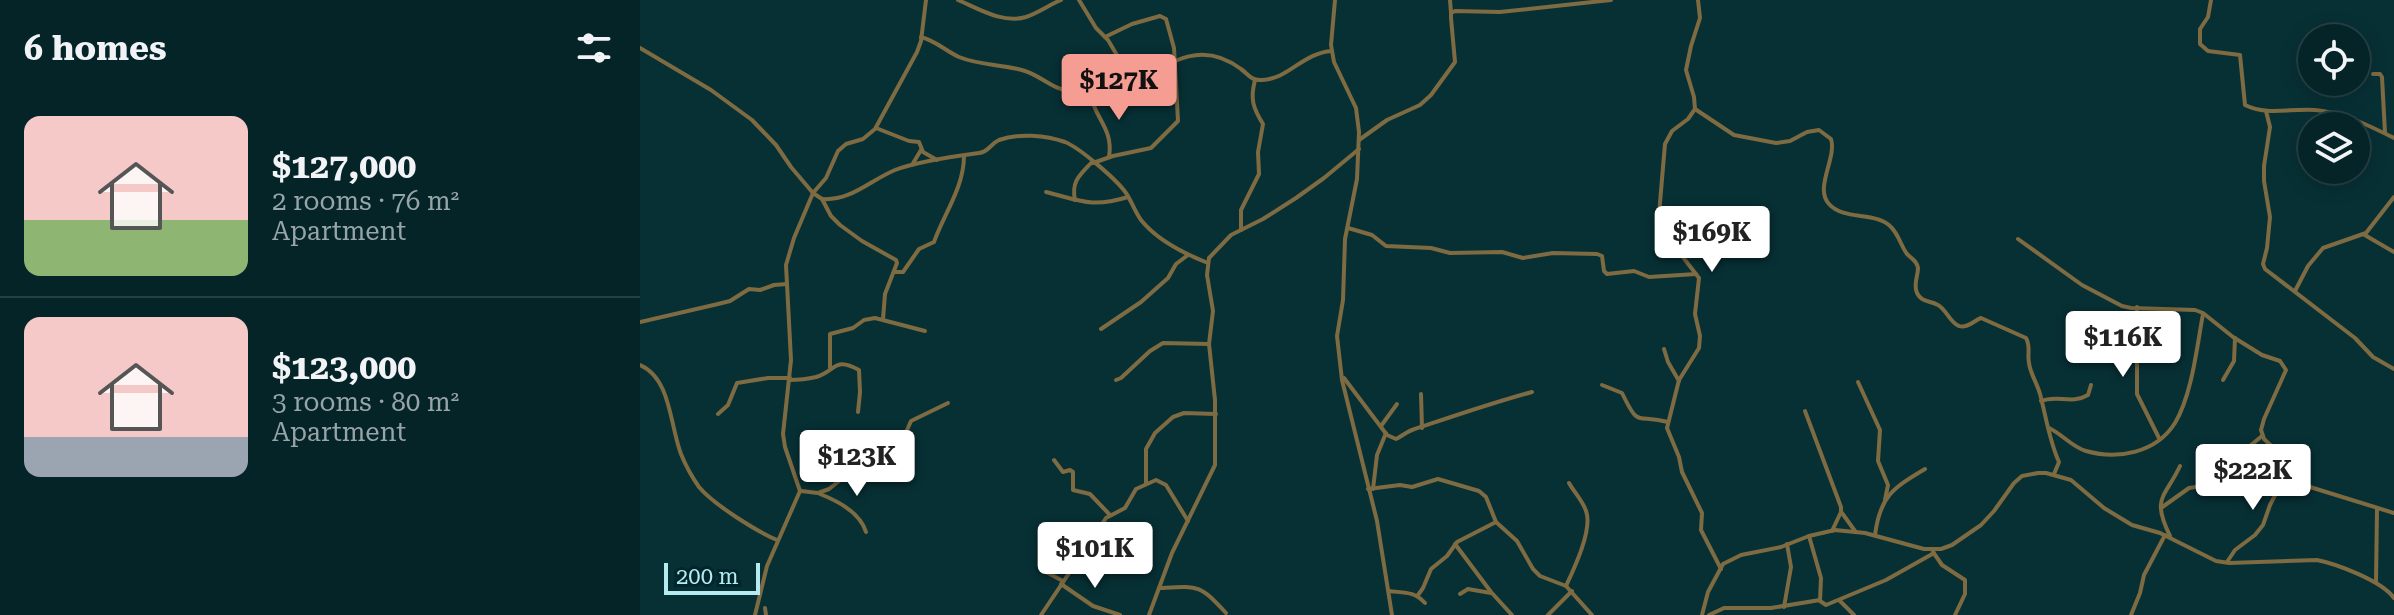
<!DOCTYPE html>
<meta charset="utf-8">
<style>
body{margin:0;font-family:"Roboto Serif",serif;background:#133034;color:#f1f3f6;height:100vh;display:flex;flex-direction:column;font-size:30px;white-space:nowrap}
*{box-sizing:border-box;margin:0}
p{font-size:26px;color:#97a4a8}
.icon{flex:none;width:44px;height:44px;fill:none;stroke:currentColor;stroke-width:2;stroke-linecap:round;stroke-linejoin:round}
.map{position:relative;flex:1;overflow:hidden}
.drawer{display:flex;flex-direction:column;background:#052428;width:640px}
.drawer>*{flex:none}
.tools{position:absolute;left:1658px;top:24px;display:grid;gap:16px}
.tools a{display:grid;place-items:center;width:72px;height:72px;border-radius:50%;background:#052428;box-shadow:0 4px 20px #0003,0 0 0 2px #264145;font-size:40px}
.scale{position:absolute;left:24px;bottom:20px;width:96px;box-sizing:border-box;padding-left:8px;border:4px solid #b5eaf1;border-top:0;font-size:22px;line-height:28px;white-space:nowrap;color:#b5eaf1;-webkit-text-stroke:6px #00262b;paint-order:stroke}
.price{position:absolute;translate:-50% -68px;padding:0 18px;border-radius:8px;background:#fff;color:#222;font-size:26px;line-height:52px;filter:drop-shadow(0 2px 4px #0008)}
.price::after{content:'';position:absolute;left:50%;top:48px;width:24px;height:18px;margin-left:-12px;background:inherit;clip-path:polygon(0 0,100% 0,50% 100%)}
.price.selected{background:#f59c93;color:#111}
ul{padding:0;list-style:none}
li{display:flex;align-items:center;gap:24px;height:200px;padding:0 24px}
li+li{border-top:2px solid #264145}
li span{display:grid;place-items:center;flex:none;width:224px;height:160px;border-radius:16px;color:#555}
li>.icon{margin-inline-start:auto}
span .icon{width:96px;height:96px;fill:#fffc;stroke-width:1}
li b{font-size:34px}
h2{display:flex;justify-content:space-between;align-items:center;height:96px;padding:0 24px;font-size:34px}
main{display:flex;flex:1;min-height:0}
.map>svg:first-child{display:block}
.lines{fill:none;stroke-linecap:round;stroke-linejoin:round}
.minor{stroke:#7e6b42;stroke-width:4}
</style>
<main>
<section class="drawer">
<h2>6 homes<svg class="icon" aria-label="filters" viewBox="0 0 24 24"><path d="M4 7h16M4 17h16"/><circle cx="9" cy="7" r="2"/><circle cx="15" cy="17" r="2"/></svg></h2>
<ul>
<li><span style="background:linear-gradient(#f6c9c9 65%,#8fb573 0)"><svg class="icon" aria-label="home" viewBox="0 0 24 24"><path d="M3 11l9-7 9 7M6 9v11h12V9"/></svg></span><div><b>$127,000</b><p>2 rooms · 76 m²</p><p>Apartment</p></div></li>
<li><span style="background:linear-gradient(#f6c9c9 75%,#9aa5b1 0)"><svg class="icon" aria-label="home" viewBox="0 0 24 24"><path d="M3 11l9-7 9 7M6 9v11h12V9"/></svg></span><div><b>$123,000</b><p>3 rooms · 80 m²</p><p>Apartment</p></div></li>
</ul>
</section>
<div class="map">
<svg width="1754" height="615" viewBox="0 0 1754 615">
<rect width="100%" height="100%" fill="#073035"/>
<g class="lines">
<g class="minor">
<path d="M318 0C339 9 363 24 386 17 398 13 409 5 421 0"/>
<path d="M439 0 456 28 468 40 491 79"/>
<path d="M695 0 691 45 694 62 716 108 719 132 717 179 705 239 703 300 697 336 702 380 737 521 752 615"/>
<path d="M810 0 811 13"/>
<path d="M1058 0 1060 18 1051 46 1046 70 1054 97 1055 109 1048 119 1032 131 1025 144 1018 226 1020 233 1032 243 1059 278 1055 314 1060 336 1059 348 1039 380 1027 428 1039 457 1042 472 1062 513 1061 530 1081 569"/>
<path d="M1571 0 1568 17 1560 29V44L1568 51 1600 55 1605 105C1627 116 1651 108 1675 110 1702 112 1730 126 1754 138"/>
<path d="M281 37C296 41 306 51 319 57 341 66 364 64 385 71 401 76 414 90 430 91 450 93 465 83 484 79 500 76 522 84 536 94"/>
<path d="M0 48 71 90 112 120 136 145 151 167 173 193 182 199 191 216 200 225 222 241 256 260 257 263 245 294 243 319"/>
<path d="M535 61C559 50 580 53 601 69 608 74 611 81 622 80 649 79 662 53 692 51"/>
<path d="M1733 74H1740L1742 77 1745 133"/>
<path d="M450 92C453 117 474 128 469 157"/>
<path d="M1055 109 1094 135 1136 143 1150 141 1167 132 1179 130 1191 139C1197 158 1174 188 1189 204 1204 221 1236 211 1251 227 1259 235 1261 246 1267 254 1272 259 1277 261 1278 268 1278 277 1273 284 1277 293 1282 303 1289 300 1298 305 1306 309 1310 323 1319 326 1327 329 1335 320 1341 318L1386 338C1391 347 1387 353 1389 363 1390 373 1397 383 1400 394 1406 416 1409 440 1419 462L1414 474"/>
<path d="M1626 111 1630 127 1624 166V181L1630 217 1627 248 1623 264 1625 269 1715 338 1733 357 1754 369"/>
<path d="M236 128 269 141 279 142 283 152 297 160"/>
<path d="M719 140 747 120 780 105 791 95 815 62 811 18V13L815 11 860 12 971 0"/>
<path d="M453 163 473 156 511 148 538 121 534 48 526 19 520 16 492 24 465 37"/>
<path d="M272 165 281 150"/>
<path d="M406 192C441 201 452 208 488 197"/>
<path d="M182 199C211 201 229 181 255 170 276 162 316 156 339 153 349 152 350 144 359 140 378 133 406 135 425 142 440 148 477 180 486 193 492 202 495 212 501 220 517 240 545 254 568 263"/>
<path d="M435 200C431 181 440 175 452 162"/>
<path d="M708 228 732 235 746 246 791 248 810 253 862 252 883 258 913 253 957 254 962 256 964 271 967 274 994 271 1009 277 1056 274"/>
<path d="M601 230V210L619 174 618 152 623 124C613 108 610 99 615 80"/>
<path d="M1723 234 1754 252"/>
<path d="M1378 239 1442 285 1482 306 1491 308 1555 310 1563 313 1593 337 1622 355 1640 361 1646 370 1624 419 1621 430 1624 439 1656 469 1670 487 1754 513"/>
<path d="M254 272H263L279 249 294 242C304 214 324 187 324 156"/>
<path d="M1655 291 1668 266 1683 248 1726 233 1754 197"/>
<path d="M1497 307V394L1519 438"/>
<path d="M0 322 78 304 90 301 109 289 120 290 134 285 147 284"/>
<path d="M461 329 501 302 528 278 536 264 548 255"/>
<path d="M1024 349 1028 362 1039 381"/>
<path d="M0 365C31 378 30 426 41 454 45 464 52 477 59 487 73 504 116 531 137 540"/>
<path d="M190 368V334L213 328 224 320 235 318 285 331"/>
<path d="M704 378 747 435 756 439C761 437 766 432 772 430 811 417 851 403 892 392"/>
<path d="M149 380C158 380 168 379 176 377 196 371 194 356 219 370L220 392 218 412"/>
<path d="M476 380 481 378 510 351 523 343 569 344"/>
<path d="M1583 380 1594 361 1595 338"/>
<path d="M1218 382 1240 430 1238 461 1248 485 1245 500"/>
<path d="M962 385 982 393C999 428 995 414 1028 422"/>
<path d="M781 394 782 428"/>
<path d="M1401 401C1418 394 1431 405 1448 395L1451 385"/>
<path d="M1165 411 1201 507V512L1192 531"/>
<path d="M78 414 88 405 97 383 128 378H150"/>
<path d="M741 426 757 404"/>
<path d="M1409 428C1422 434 1432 447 1446 451 1478 460 1516 453 1535 423 1552 395 1557 346 1563 314"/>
<path d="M414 460 423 472 430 470 433 472V490L450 494 470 515"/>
<path d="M506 483V449L515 433 533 417 544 413 576 414"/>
<path d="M728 489 760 485 772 487 798 479 839 491 846 497 856 522 877 541 893 569 900 576 926 586 952 615"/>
<path d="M733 489 737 455 746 433"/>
<path d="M161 491 178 493 189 489 213 470 260 446 271 421 308 403"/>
<path d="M180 494C198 501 220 512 226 532"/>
<path d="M1521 508 1549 488 1575 484 1587 475 1611 445 1622 436"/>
<path d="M1202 513 1215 531"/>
<path d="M1235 535C1240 496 1253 488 1285 469"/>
<path d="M1169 536 1181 578 1180 601 1186 605 1246 580 1294 553"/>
<path d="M1530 536C1511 497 1525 498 1540 466"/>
<path d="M815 544 851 592 872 615"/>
<path d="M1293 552 1302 565 1325 580V594L1315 615"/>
<path d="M1587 562 1595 550 1615 535 1623 525 1630 505 1651 464"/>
<path d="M404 571 423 581"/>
<path d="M1736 582 1737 509"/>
<path d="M421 584 453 606 480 615"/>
<path d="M926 586C934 569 953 529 946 511 943 501 934 492 929 483"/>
<path d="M519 588C559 586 559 584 586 613"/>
<path d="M749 591C764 593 774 591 785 603"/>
<path d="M820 594 828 589 851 593"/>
<path d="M778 595 783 588 791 569 807 556 817 542 856 522"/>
<path d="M1199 600 1214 615"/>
<path d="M1144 607 1151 567 1147 544"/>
<path d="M125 608 126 615"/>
<path d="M115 615 127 566 160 491 145 447 143 434 151 360 146 265 154 238 173 193 186 178 198 151 206 144 223 139 235 129 277 52 281 41 286 0"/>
<path d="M401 615 466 518 485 508 496 489 516 480 526 485 548 521"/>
<path d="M509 615 532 553 575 465V400L569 344 573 311 567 275 569 258 591 235 623 219 656 198 684 178 719 149"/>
<path d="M908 615 932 591"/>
<path d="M1062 615 1068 592 1083 564 1101 555 1141 547 1169 536 1195 530 1225 533 1284 549H1301L1312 545 1341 525 1354 511 1374 483 1382 476 1398 473H1406L1431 480 1464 508 1492 525 1520 533 1576 561 1589 563 1677 560C1697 564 1742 581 1754 598"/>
<path d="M1069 615 1084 608H1131L1180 600"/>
<path d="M1491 615 1500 593 1504 575 1525 535"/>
</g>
</g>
</svg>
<div class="tools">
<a><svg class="icon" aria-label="locate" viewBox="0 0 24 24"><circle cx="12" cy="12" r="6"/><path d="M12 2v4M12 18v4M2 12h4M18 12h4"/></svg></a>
<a><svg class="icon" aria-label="layers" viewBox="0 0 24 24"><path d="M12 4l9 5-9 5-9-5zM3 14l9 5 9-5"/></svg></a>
</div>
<div class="scale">200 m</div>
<b class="price selected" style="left:479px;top:122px">$127K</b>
<b class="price" style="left:1072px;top:274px">$169K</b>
<b class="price" style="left:1483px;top:379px">$116K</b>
<b class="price" style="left:217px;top:498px">$123K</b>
<b class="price" style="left:1613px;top:512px">$222K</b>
<b class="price" style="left:455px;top:590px">$101K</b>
</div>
</main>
